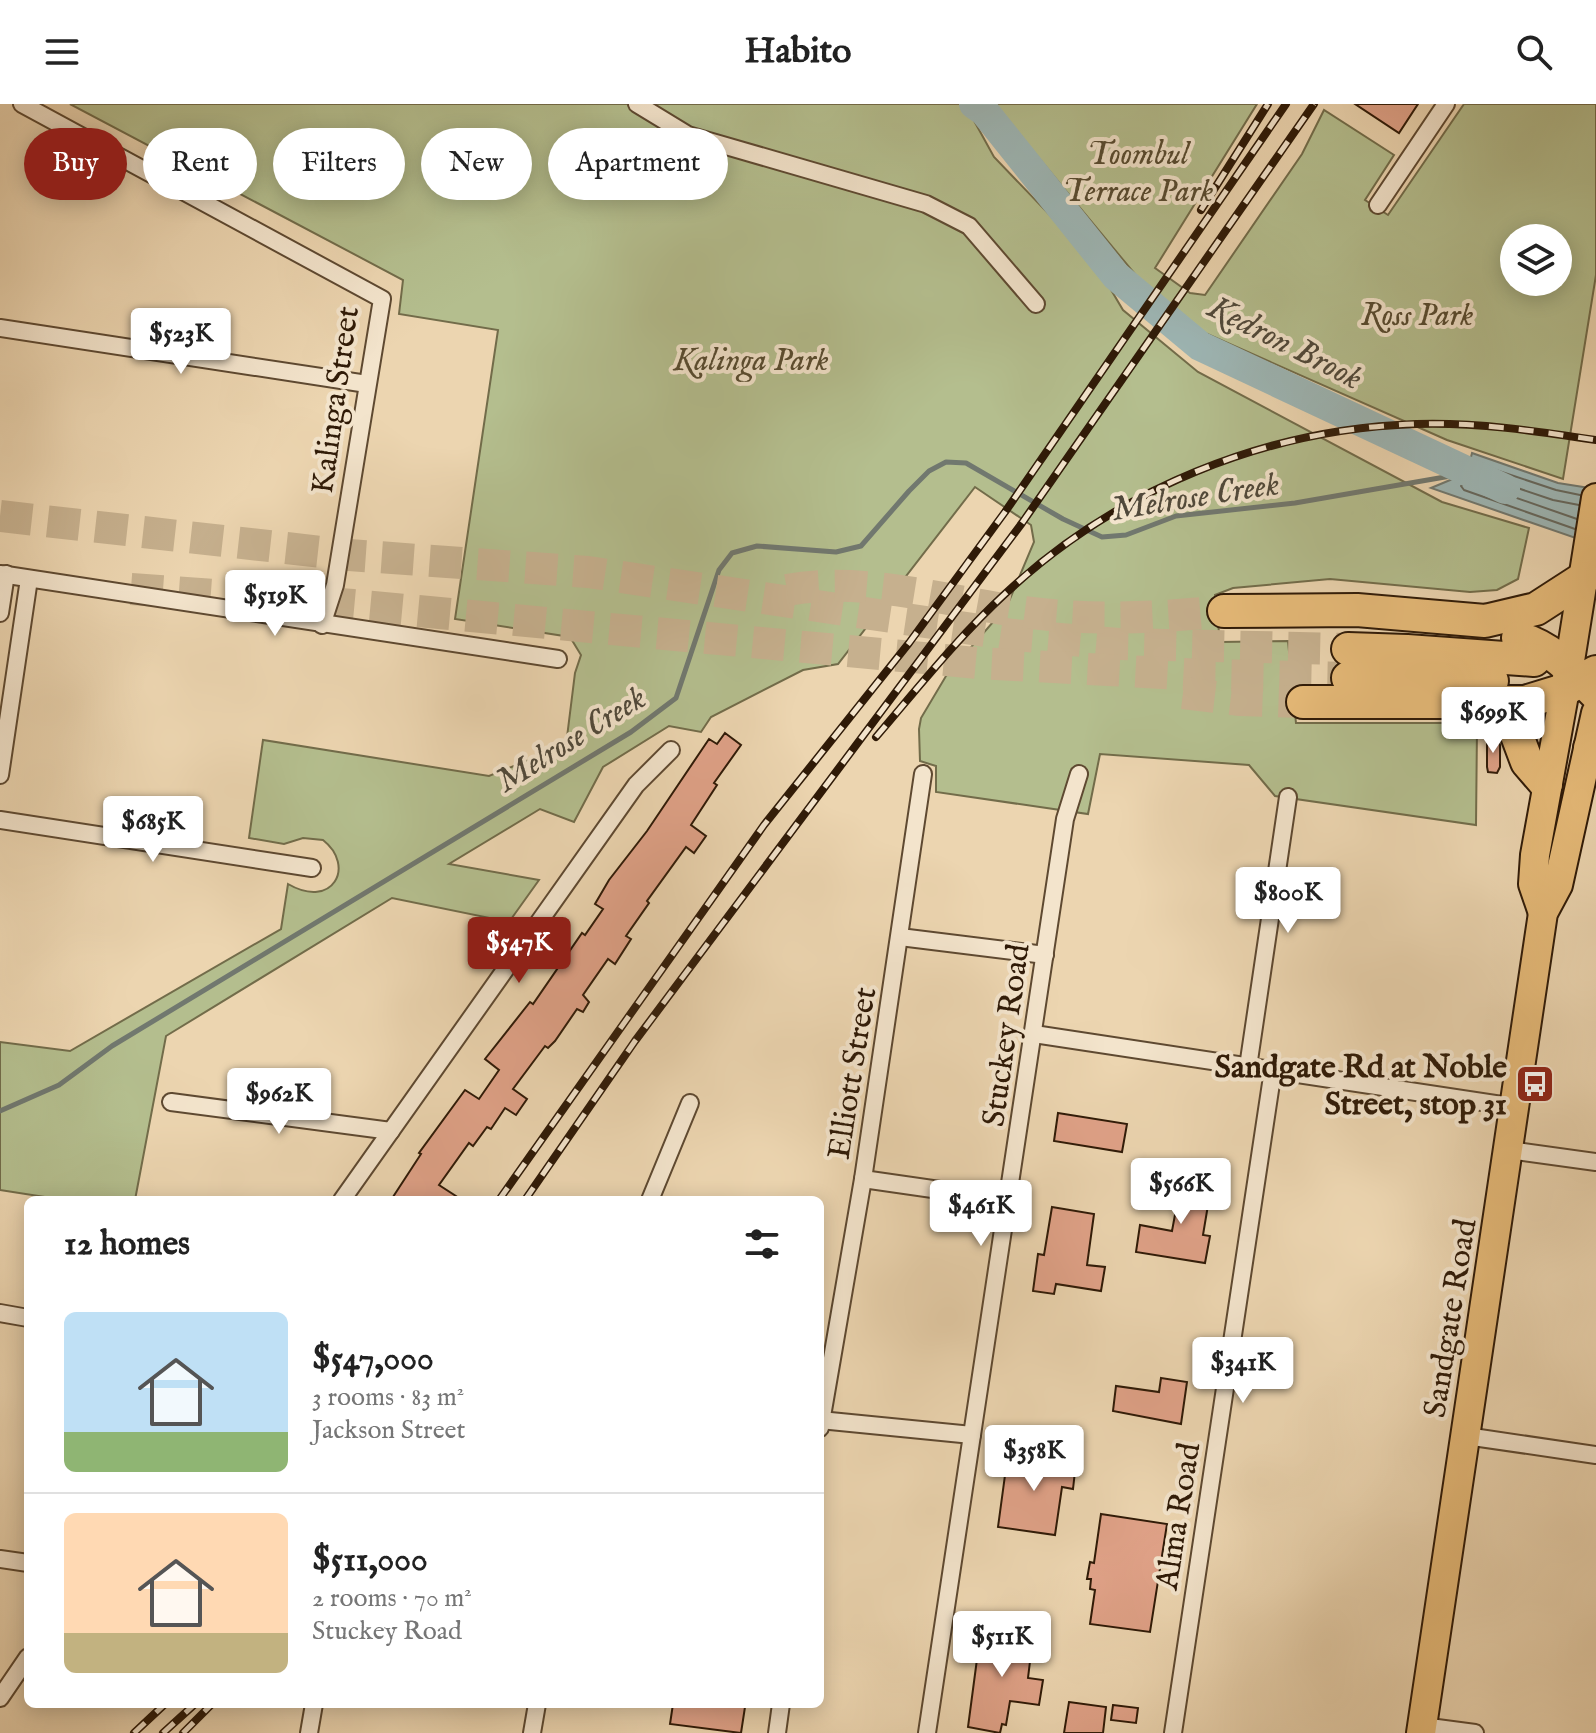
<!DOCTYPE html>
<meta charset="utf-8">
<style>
body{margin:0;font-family:"IM FELL English",serif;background:#f6f6f6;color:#222;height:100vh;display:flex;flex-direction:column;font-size:30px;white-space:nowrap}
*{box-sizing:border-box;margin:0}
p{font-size:26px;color:#767676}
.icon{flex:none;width:44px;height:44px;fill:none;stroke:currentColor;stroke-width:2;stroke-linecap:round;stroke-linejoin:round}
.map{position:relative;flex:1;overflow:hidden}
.details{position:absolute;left:24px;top:1092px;width:800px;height:512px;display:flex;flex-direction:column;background:#fff;border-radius:12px;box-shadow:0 4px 20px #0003}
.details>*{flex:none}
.top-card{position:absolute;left:24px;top:24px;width:800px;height:72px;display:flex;gap:16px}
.buttons{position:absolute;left:1500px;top:120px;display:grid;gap:16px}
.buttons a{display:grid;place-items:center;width:72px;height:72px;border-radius:50%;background:#fff;box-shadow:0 4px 20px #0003;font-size:40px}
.price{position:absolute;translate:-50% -68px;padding:0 18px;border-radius:8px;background:#fff;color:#222;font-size:26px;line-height:52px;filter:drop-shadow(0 2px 4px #0008)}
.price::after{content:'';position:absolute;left:50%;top:48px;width:24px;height:18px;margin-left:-12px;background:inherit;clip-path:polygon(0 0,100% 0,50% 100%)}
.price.selected{background:#8f2418;color:#fff}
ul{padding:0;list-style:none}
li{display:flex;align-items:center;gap:24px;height:200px;padding:0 40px}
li+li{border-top:2px solid #e0e0e0}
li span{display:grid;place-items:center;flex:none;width:224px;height:160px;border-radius:12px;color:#555}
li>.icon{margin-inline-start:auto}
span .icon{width:96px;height:96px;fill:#fffc;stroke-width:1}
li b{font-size:34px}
h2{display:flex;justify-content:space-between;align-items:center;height:96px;padding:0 40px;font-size:34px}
.pill{padding:0 28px;border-radius:36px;background:#fff;box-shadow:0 4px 20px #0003;font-size:28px;line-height:72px}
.pill.selected{background:#8f2418;color:#fff}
header{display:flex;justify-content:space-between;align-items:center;height:104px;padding:0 40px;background:#fff;font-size:36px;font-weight:700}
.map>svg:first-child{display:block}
.green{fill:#b4be8e;stroke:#726c4a;stroke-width:2;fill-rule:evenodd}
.water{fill:#9db6b5;stroke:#71786f;stroke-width:2}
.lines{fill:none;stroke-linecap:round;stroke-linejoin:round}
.shore{stroke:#66685e;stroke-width:2}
.stream{stroke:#71786f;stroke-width:5}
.river{stroke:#9db6b5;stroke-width:30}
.building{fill:#e0a288;stroke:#2f1a07;stroke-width:2}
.motorway-tunnel{stroke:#c6b08e;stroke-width:32;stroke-dasharray:32 16;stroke-linecap:butt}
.minor-casing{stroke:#5e4931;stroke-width:20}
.trunk-casing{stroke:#2f1a07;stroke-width:32}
.motorway-casing{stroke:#2f1a07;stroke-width:36}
.minor{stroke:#f3e4cc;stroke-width:16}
.trunk{stroke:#e6ba78;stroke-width:28}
.motorway{stroke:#e6ba78;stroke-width:32}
.rail-casing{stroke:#2f1a07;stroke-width:8}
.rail{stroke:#f3e4cc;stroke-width:5;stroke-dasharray:15;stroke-linecap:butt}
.labels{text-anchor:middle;stroke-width:8;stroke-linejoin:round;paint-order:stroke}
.park-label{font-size:32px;font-style:italic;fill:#574b30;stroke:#f3e4cc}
.street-label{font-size:32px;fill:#2f1a07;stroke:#f3e4cc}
.poi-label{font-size:32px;font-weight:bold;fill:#2f1a07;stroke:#f3e4cc;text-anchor:end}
.water-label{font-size:34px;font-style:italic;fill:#50493b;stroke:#f3e4cc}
</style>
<header><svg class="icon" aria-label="menu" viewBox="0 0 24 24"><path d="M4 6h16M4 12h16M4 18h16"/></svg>Habito<svg class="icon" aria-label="search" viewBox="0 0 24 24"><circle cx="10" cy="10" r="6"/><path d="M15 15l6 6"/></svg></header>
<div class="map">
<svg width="1596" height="1629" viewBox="0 0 1596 1629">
<rect width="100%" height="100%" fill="#ecd5b0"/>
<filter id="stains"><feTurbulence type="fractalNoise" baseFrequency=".0025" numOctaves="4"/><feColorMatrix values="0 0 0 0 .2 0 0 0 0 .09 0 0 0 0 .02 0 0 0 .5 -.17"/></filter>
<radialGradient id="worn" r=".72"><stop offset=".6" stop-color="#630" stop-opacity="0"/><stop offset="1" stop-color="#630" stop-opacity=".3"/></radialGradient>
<g class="green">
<path d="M70 0H962L967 4 994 53 1094 157 1123 206 1198 268 1442 398 1529 424 1518 475 1497 486 1470 488 1330 475 1233 484 1215 491 1220 538 1288 537 1296 619H1470L1477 624 1476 721 1275 692 1249 661 1100 650 1088 710 936 688V662L920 657 919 625 921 614 946 572 1007 502 1034 438 1031 421 975 383 838 560 803 566 711 613 701 628 669 622 603 663 574 718 540 705 449 760 539 776 509 818 392 794 166 932 135 1096H64L0 1086V938L70 947 281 825 288 780C333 806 356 762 323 736L303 734 284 740 249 734 263 636 489 672 566 641 575 569 581 551 570 533 455 515 498 226 399 210 403 176Z"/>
<path d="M994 0H1257L1155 164 1190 189 1205 191 1302 50 1324 6 1394 51 1365 96 1388 111 1464 0H1596V171L1563 375 1447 336 1205 229 1139 175ZM1514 134H1558V178H1514Z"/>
</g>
<path class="water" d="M1472 349 1558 379 1596 385V441L1431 384 1467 369Z"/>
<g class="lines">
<g class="shore">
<path d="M1577 415 1485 383 1483 379 1488 374 1553 396 1579 401"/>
<path d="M1575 425 1464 386 1461 382 1474 373 1477 363 1481 361 1556 386 1580 391"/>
</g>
<path class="stream" d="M0 1007 59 981 112 942 631 628 676 594 719 466 732 449 757 442 836 448 861 442 909 387 929 367 946 358 966 359 1063 415 1102 433 1126 431 1176 412 1295 399 1468 369"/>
<path class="river" d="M974 0 984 7 1116 172 1200 242 1505 385"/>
</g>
<g class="building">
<path d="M1355 0H1418L1399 29Z"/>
<path d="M725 629 741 641 714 679 717 681 691 721 706 732 694 749 686 743 647 797 649 799 626 832 631 835 615 860 608 855 583 891 589 898 583 908 577 905 555 937 548 944 545 942 513 985 527 995 516 1011 505 1004 491 1025 487 1023 473 1042 469 1039 439 1081 462 1096H391L421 1050 419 1049 465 986 479 995 499 966 485 955 530 898 533 900 582 829 585 831 603 805 595 800 609 776 647 727 709 635 717 640Z"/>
<path d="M1492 632 1498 635 1500 641V663L1497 669 1488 668 1487 663V639Z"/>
<path d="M1058 1009 1127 1020 1122 1048 1054 1037Z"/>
<path d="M1168 1076 1211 1083 1203 1131 1210 1132 1205 1159 1136 1148 1140 1121 1172 1127 1177 1100 1165 1098Z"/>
<path d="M1052 1103 1094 1110 1087 1161 1105 1163 1101 1187 1056 1180 1054 1190 1033 1187 1038 1150 1044 1151Z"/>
<path d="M1161 1274 1187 1278 1181 1320 1113 1307 1116 1282 1159 1288Z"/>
<path d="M1008 1349 1076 1358 1073 1385 1062 1383 1055 1431 998 1423Z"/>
<path d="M1101 1410 1167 1420 1150 1528 1090 1520 1095 1486 1090 1485 1091 1475H1087L1090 1458 1094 1459Z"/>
<path d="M981 1525 1033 1533 1028 1574 1043 1576 1039 1601 1010 1597 1006 1621 1002 1620 1000 1629 968 1623Z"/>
<path d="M1069 1598 1106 1603 1103 1629H1064Z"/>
<path d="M673 1600H727L745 1603 741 1629 670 1620Z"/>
<path d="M1113 1601 1138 1604 1136 1619 1111 1616Z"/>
</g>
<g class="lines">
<g class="motorway-tunnel">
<path d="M0 412 349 451 588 468 1013 531 1119 540 1348 545"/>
<path d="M131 485 353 501 977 559 1201 571 1348 574"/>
<path d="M787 486C865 472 945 497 1023 508 1090 517 1157 514 1224 507"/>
<path d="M1183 589 1240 596 1303 598"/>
</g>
<defs>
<g id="minor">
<path d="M22 0 382 195 335 481 322 521"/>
<path d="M637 0 688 31 926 100 969 122 1036 200"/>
<path d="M1378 101 1446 0"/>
<path d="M0 224 367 280"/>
<path d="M0 470 558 555"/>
<path d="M0 509 6 470"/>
<path d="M0 671 29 475"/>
<path d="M0 716 312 764"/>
<path d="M900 833 1045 851"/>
<path d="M1034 930 1515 1003"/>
<path d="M1248 963 1288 693"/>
<path d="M171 998 391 1027"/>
<path d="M1509 1046 1596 1058"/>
<path d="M863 1075 1009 1096"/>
<path d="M342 1096 636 681 671 646"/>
<path d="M650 1096 690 999"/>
<path d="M0 1209 28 1214"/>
<path d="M820 1316 972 1331"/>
<path d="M820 1324 863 1075 923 670"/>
<path d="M1466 1332 1596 1351"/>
<path d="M0 1455 28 1459"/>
<path d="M0 1594 28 1553"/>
<path d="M1422 1622 1475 1629"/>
<path d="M309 1629 314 1600"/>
<path d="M532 1629 537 1600"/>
<path d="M777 1629 781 1600"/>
<path d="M927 1629 1065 715 1079 670"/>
<path d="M1173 1629 1273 966"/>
</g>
<g id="trunk">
<path d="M1543 809 1533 780 1535 751 1569 563 1596 394"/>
<path d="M1421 1629 1543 809 1558 781 1596 609"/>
</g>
<g id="motorway">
<path d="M1224 507 1357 506 1485 517 1536 505 1584 474"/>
<path d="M1518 534C1550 542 1573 567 1596 590"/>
<path d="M1348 545 1407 547 1534 556"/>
<path d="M1348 574 1492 577"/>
<path d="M1303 598H1525L1564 586 1596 568"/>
<path d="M1499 599 1512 618 1527 658 1546 680"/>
<path d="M1590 644 1596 643"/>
</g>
</defs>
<use href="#minor" class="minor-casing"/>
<use href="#trunk" class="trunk-casing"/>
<use href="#motorway" class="motorway-casing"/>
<use href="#minor" class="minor"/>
<use href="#trunk" class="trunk"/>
<use href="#motorway" class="motorway"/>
<defs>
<g id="rail">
<path d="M1201 106 1268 0"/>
<path d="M876 633C918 584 958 533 1006 489 1116 386 1265 325 1416 320 1476 318 1536 327 1596 336"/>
<path d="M499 1096 764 721 909 539 1005 408 1286 0"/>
<path d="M525 1096 635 937 1022 419 1314 0"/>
<path d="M134 1629 165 1600"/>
<path d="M163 1629 195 1600"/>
<path d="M183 1629 212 1600"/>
</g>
</defs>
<use href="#rail" class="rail-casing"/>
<use href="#rail" class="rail"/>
</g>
<defs>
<symbol id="bus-square" viewBox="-11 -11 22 22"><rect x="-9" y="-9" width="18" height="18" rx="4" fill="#8f2418" stroke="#f3e4cc"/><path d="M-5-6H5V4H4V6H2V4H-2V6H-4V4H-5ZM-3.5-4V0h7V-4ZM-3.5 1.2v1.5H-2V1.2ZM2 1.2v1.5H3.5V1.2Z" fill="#fff"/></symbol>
</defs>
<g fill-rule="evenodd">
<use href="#bus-square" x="1513" y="958" width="44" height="44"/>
</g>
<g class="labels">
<g class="park-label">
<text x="1138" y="60">Toombul<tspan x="1138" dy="37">Terrace Park</tspan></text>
<text x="1417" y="221">Ross Park</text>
<text x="751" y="266">Kalinga Park</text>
</g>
<g class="street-label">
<text transform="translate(334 296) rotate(-82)" y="11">Kalinga Street</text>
<text transform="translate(1005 931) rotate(-82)" y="11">Stuckey Road</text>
<text transform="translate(851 969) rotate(-81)" y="11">Elliott Street</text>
<text transform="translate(1449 1214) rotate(-81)" y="11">Sandgate Road</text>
<text transform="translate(1177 1412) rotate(-81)" y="11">Alma Road</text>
</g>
<g class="poi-label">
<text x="1507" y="973">Sandgate Rd at Noble<tspan x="1507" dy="37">Street, stop 31</tspan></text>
</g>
<g class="water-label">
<text transform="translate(1286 237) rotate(27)" y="12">Kedron Brook</text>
<text transform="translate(1195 391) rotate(-9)" y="12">Melrose Creek</text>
<text transform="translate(570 634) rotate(-32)" y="12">Melrose Creek</text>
</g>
</g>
<rect width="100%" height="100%" filter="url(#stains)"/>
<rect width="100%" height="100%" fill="url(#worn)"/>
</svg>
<div class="buttons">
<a><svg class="icon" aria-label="layers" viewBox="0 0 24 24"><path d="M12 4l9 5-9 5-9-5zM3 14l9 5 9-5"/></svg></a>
</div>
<b class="price" style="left:181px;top:272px">$523K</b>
<b class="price" style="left:275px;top:534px">$519K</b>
<b class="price" style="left:1493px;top:651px">$699K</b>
<b class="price" style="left:153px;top:760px">$685K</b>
<b class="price" style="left:1288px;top:831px">$800K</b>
<b class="price selected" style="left:519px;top:881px">$547K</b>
<b class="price" style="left:279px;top:1032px">$962K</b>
<b class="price" style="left:1181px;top:1122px">$566K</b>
<b class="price" style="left:981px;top:1144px">$461K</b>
<b class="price" style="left:1243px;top:1301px">$341K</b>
<b class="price" style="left:1034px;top:1389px">$358K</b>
<b class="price" style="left:1002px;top:1575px">$511K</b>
<div class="top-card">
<a class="pill selected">Buy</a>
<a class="pill">Rent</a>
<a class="pill">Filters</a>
<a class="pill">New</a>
<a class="pill">Apartment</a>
</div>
<section class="details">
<h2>12 homes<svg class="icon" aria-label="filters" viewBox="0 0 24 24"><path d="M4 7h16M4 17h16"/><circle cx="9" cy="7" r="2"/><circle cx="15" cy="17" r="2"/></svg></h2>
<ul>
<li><span style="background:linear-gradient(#bfe0f5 75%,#8fb573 0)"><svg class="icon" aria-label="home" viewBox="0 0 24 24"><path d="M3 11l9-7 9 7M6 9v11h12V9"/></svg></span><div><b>$547,000</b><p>3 rooms · 83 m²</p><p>Jackson Street</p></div></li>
<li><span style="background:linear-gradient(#ffd9b3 75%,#c2b280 0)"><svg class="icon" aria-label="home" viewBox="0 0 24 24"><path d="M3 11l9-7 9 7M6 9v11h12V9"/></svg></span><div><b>$511,000</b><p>2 rooms · 70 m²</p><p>Stuckey Road</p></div></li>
</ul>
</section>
</div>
